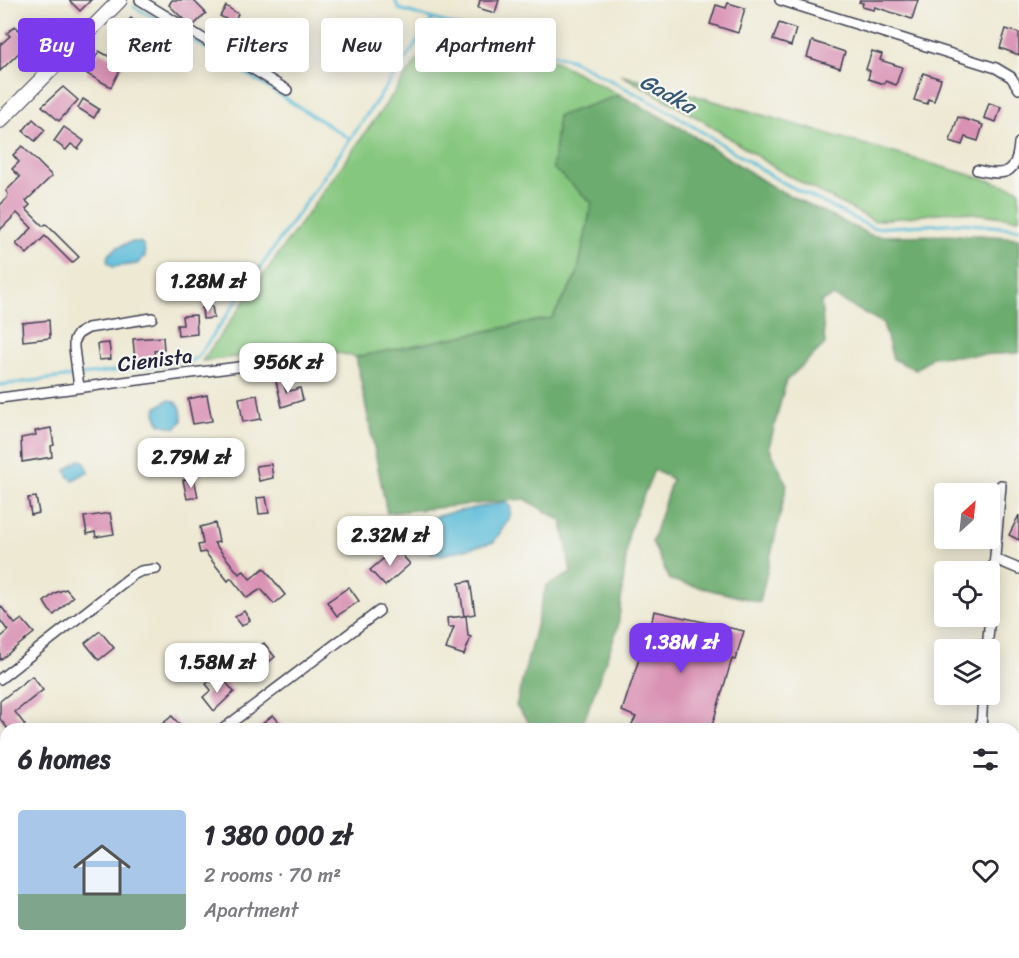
<!DOCTYPE html>
<meta charset="utf-8">
<style>
body{margin:0;font-family:Sriracha,sans-serif;background:#f7f7f7;color:#2b2b33;height:100vh;display:flex;flex-direction:column;font-size:22px;white-space:nowrap}
*{box-sizing:border-box;margin:0}
p{font-size:20px;color:#7c7c81}
.icon{flex:none;width:33px;height:33px;fill:none;stroke:currentColor;stroke-width:2;stroke-linecap:round;stroke-linejoin:round}
.map{position:relative;flex:1;overflow:hidden}
.drawer{position:absolute;left:0px;top:723px;width:1020px;height:236px;display:flex;flex-direction:column;background:#fff;border-radius:18px 18px 0 0;box-shadow:0 3px 15px #0003}
.drawer>*{flex:none}
.guide{position:absolute;left:18px;top:18px;width:600px;height:54px;display:flex;gap:12px}
.needle{width:39px;rotate:27deg}
.controls{position:absolute;left:934px;top:483px;display:grid;gap:12px}
.controls a{display:grid;place-items:center;width:66px;height:66px;border-radius:6px;background:#fff;box-shadow:0 3px 15px #0003;font-size:30px}
.price{position:absolute;translate:-50% -51px;padding:0 14px;border-radius:12px;background:#fff;color:#222;font-size:20px;line-height:39px;filter:drop-shadow(0 2px 3px #0008)}
.price::after{content:'';position:absolute;left:50%;top:36px;width:18px;height:14px;margin-left:-9px;background:inherit;clip-path:polygon(0 0,100% 0,50% 100%)}
.price.current{background:#7c3aed;color:#fff}
ul{padding:0;list-style:none}
li{display:flex;align-items:center;gap:18px;height:150px;padding:0 18px}
li+li{border-top:2px solid #e1e1e2}
li span{display:grid;place-items:center;flex:none;width:168px;height:120px;border-radius:6px;color:#555}
li>.icon{margin-inline-start:auto}
span .icon{width:72px;height:72px;fill:#fffc;stroke-width:1}
li b{font-size:26px}
h2{display:flex;justify-content:space-between;align-items:center;height:72px;padding:0 18px;font-size:26px}
.chip{padding:0 21px;border-radius:6px;background:#fff;box-shadow:0 3px 15px #0003;font-size:21px;line-height:54px}
.chip.current{background:#7c3aed;color:#fff}
.map>svg:first-child{display:block}
.green{fill:#86c77f;stroke:#54745d;stroke-width:1.5}
.forest{fill:#6cac6e;stroke:#476754;stroke-width:1.5}
.water{fill:#5abbd8;stroke:#3e6e8a;stroke-width:1.5}
.lines{fill:none;stroke-linecap:round;stroke-linejoin:round}
.stream{stroke:#5abbd8;stroke-width:3}
.building{fill:#d991b4}
.street-casing{stroke:#404052;stroke-width:12}
.secondary-casing{stroke:#404052;stroke-width:16}
.street{stroke:#fff;stroke-width:9}
.secondary{stroke:#fff;stroke-width:14}
.labels{text-anchor:middle;stroke-width:4.5;stroke-linejoin:round;paint-order:stroke}
.street-label{font-size:21px;fill:#22223b;stroke:#f6f6f2}
.water-label{font-size:22px;font-style:italic;fill:#365872;stroke:#f6f6f2}
</style>
<div class="map">
<svg width="1019" height="958" viewBox="0 0 1019 958">
<rect width="100%" height="100%" fill="#f6f6f2"/>
<filter id="ink" filterUnits="userSpaceOnUse"><feTurbulence type="fractalNoise" baseFrequency=".0167" numOctaves="2"/><feDisplacementMap in="SourceGraphic" scale="12" xChannelSelector="R" yChannelSelector="G"/><feConvolveMatrix kernelMatrix="1 2 1 2 8 2 1 2 1" color-interpolation-filters="sRGB"/></filter>
<filter id="wash" filterUnits="userSpaceOnUse"><feTurbulence type="fractalNoise" baseFrequency=".008" numOctaves="4" result="noise"/><feDisplacementMap in="SourceGraphic" scale="24" xChannelSelector="R" yChannelSelector="G"/><feGaussianBlur stdDeviation="1.35" result="paint"/><feColorMatrix in="noise" values="0 0 0 0 0 0 0 0 0 0 0 0 0 0 0 0 0 1.4 0 .05"/><feComposite in="paint" operator="in"/></filter>
<g filter="url(#wash)">
<rect width="100%" height="100%" fill="#ede9d3"/>
<g class="green">
<path d="M441 27 549 58 620 95 558 116 553 168 592 203 577 275 552 318 356 357 314 347 202 361Z"/>
<path d="M620 74 1019 189V219L956 211 874 221 780 171 700 119Z"/>
</g>
<path class="forest" d="M620 95 678 126 776 189 873 236 979 235 1019 238V353L932 357 916 370 893 359 883 323 833 296 821 302 825 344 786 381 769 447 787 485 760 602 670 580 652 542 672 479 654 470 629 531 618 627 585 718 579 729H534L516 706 546 586 571 573 562 521 525 499 387 513 356 357 552 318 577 275 592 203 553 168 558 116Z"/>
<g class="water">
<path d="M131 242H140L144 246 145 256 137 264 113 267 107 261 108 255 118 247Z"/>
<path d="M168 400C181 401 182 409 182 421L176 428 160 424 155 414 157 407Z"/>
<path d="M79 460 84 461 89 471 73 480 69 477 66 470Z"/>
<path d="M506 502 511 508 510 517 494 542 442 555 432 554C427 544 423 530 427 519L449 513Z"/>
</g>
<g class="lines">
<g class="stream">
<path d="M395 0 399 9 433 19"/>
<path d="M134 7 167 24 350 139 433 19 572 60 672 113 778 180 873 228 962 223 1019 229"/>
<path d="M0 385 187 362 197 358 350 139"/>
</g>
</g>
<g id="blocks">
<g class="building">
<path d="M69 0H91L80 11Z"/>
<path d="M172 0H193L206 13 194 25 182 18 169 5Z"/>
<path d="M480 0H499L495 13 478 8Z"/>
<path d="M860 0H918L912 19 875 7 874 10 862 7 863 3 859 2Z"/>
<path d="M728 3 745 8 738 33 710 24 716 5 726 8Z"/>
<path d="M226 6 238 14 233 23 220 16Z"/>
<path d="M131 18 142 30 131 39 121 28Z"/>
<path d="M54 20 64 30 54 40 44 30Z"/>
<path d="M779 23 796 29 791 46 773 40Z"/>
<path d="M15 26 32 44 25 51 23 49 0 71V45L10 36 7 33Z"/>
<path d="M1006 29 1019 33V55L1000 48Z"/>
<path d="M287 36 300 42 294 53 282 47Z"/>
<path d="M812 41 845 52 840 68 807 57Z"/>
<path d="M99 51 123 64 111 87 87 74Z"/>
<path d="M872 51 882 54 880 60 902 67 896 85 885 81 884 84 868 79 870 71 866 69Z"/>
<path d="M923 73 941 79 934 101 928 99 927 104 914 100Z"/>
<path d="M63 87 78 100 59 121 42 106Z"/>
<path d="M83 99 99 109 94 118 78 108Z"/>
<path d="M989 103 1001 107 996 122 984 118Z"/>
<path d="M958 117 983 125 978 141 965 137 962 145 950 141Z"/>
<path d="M33 119 45 130 35 141 23 131Z"/>
<path d="M64 127 84 141 78 149 71 144 66 150 54 141Z"/>
<path d="M22 146 52 176 26 201 30 205 26 209 43 226 46 224 79 257 72 263 45 236 27 254 16 244 32 228 17 213 0 230V205L7 198 8 194 6 191 20 177 12 169 19 162 13 155Z"/>
<path d="M212 306 214 318 203 319 202 308Z"/>
<path d="M196 315 197 334 178 336 177 325H183L182 316Z"/>
<path d="M49 320 50 338 23 341 22 323Z"/>
<path d="M163 337 164 350 154 351 155 359 135 361 133 339Z"/>
<path d="M109 343 111 359 99 360 97 344Z"/>
<path d="M281 375 286 392 300 388 303 400 282 407 275 377Z"/>
<path d="M207 395 212 421 193 424 188 399Z"/>
<path d="M257 395 261 419 243 422 239 398Z"/>
<path d="M51 428 54 445 51 446 52 457 22 462 21 438 36 435 35 431Z"/>
<path d="M210 459 213 468 199 471 197 462Z"/>
<path d="M271 464 273 478 259 481 256 466Z"/>
<path d="M194 478 198 497 187 499 183 480Z"/>
<path d="M36 497 39 513 31 515 28 498Z"/>
<path d="M266 497 269 513 259 514 257 498Z"/>
<path d="M110 513 114 534 96 537 95 532 87 534 84 517Z"/>
<path d="M1019 515V540L1009 535Z"/>
<path d="M215 523 219 542 214 543 239 574 244 571 250 579 264 568 285 595 274 604 261 589 247 598 231 578 228 581 205 552 200 553 198 545 203 544 200 527Z"/>
<path d="M396 548 410 564 385 586 370 570Z"/>
<path d="M470 581 475 614 464 616H466L468 636 471 637 464 655 446 649 454 627H448L447 618 464 616 459 583Z"/>
<path d="M349 587 359 601 337 616 327 602Z"/>
<path d="M66 589 73 597 54 615 49 610 44 602 55 593Z"/>
<path d="M0 605 15 624 22 619 34 633 0 660V638L8 631 0 620Z"/>
<path d="M244 611 250 620 242 626 235 617Z"/>
<path d="M654 611 744 631 735 660 732 659 711 729H629L636 717 622 711 644 644 647 645Z"/>
<path d="M100 631 114 648 99 660 85 643Z"/>
<path d="M264 643 275 657 255 673 244 658Z"/>
<path d="M32 676 43 690 15 712 25 725 19 729H8L0 719V701Z"/>
<path d="M213 678 220 687 226 682 234 692 214 711 203 697 211 690 206 684Z"/>
<path d="M273 715 285 729H256Z"/>
<path d="M172 716 183 729H156Z"/>
</g>
</g>
</g>
<g filter="url(#ink)">
<use href="#blocks" fill-opacity="0" stroke="#404052" stroke-width="1.5"/>
<g class="lines">
<defs>
<g id="street">
<path d="M140 0 287 90"/>
<path d="M780 0 996 68 1011 77 1019 89"/>
<path d="M977 170C1005 177 1017 174 1019 143"/>
<path d="M79 387 74 348V340L78 334 88 328 152 318"/>
<path d="M0 398 315 357"/>
<path d="M995 559 1019 569"/>
<path d="M990 615 1001 485"/>
<path d="M987 650 990 616"/>
<path d="M0 679 133 575 141 571 156 569"/>
<path d="M223 729 379 611"/>
<path d="M981 729 983 694"/>
<path d="M0 901 6 896"/>
<path d="M681 952 689 958"/>
<path d="M484 958 491 952"/>
<path d="M962 958V952"/>
</g>
<path id="secondary" d="M0 121 120 0"/>
</defs>
<use href="#street" class="street-casing"/>
<use href="#secondary" class="secondary-casing"/>
<use href="#street" class="street"/>
<use href="#secondary" class="secondary"/>
</g>
</g>
<g class="labels">
<g class="street-label">
<text transform="translate(155 360) rotate(-7)" y="7">Cienista</text>
</g>
<g class="water-label">
<text transform="translate(668 93) rotate(29)" y="8">Gadka</text>
</g>
</g>
</svg>
<div class="controls">
<a><svg class="needle" viewBox="-14 -14 28 28"><path d="M0-13l5 13h-10z" fill="#e53935"/><path d="M0 13l5-13h-10z" fill="#7c7c81"/></svg></a>
<a><svg class="icon" aria-label="locate" viewBox="0 0 24 24"><circle cx="12" cy="12" r="6"/><path d="M12 2v4M12 18v4M2 12h4M18 12h4"/></svg></a>
<a><svg class="icon" aria-label="layers" viewBox="0 0 24 24"><path d="M12 4l9 5-9 5-9-5zM3 14l9 5 9-5"/></svg></a>
</div>
<b class="price" style="left:208px;top:313px">1.28M zł</b>
<b class="price" style="left:288px;top:394px">956K zł</b>
<b class="price" style="left:191px;top:489px">2.79M zł</b>
<b class="price" style="left:390px;top:567px">2.32M zł</b>
<b class="price current" style="left:681px;top:674px">1.38M zł</b>
<b class="price" style="left:217px;top:694px">1.58M zł</b>
<div class="guide">
<a class="chip current">Buy</a>
<a class="chip">Rent</a>
<a class="chip">Filters</a>
<a class="chip">New</a>
<a class="chip">Apartment</a>
</div>
<section class="drawer">
<h2>6 homes<svg class="icon" aria-label="filters" viewBox="0 0 24 24"><path d="M4 7h16M4 17h16"/><circle cx="9" cy="7" r="2"/><circle cx="15" cy="17" r="2"/></svg></h2>
<ul>
<li><span style="background:linear-gradient(#a9c7e8 70%,#7fa58c 0)"><svg class="icon" aria-label="home" viewBox="0 0 24 24"><path d="M3 11l9-7 9 7M6 9v11h12V9"/></svg></span><div><b>1 380 000 zł</b><p>2 rooms · 70 m²</p><p>Apartment</p></div><svg class="icon" aria-label="heart" viewBox="0 0 24 24"><path d="M12 20l-8-8c-3-5 5-10 8-4 3-6 11-1 8 4z"/></svg></li>
</ul>
</section>
</div>
